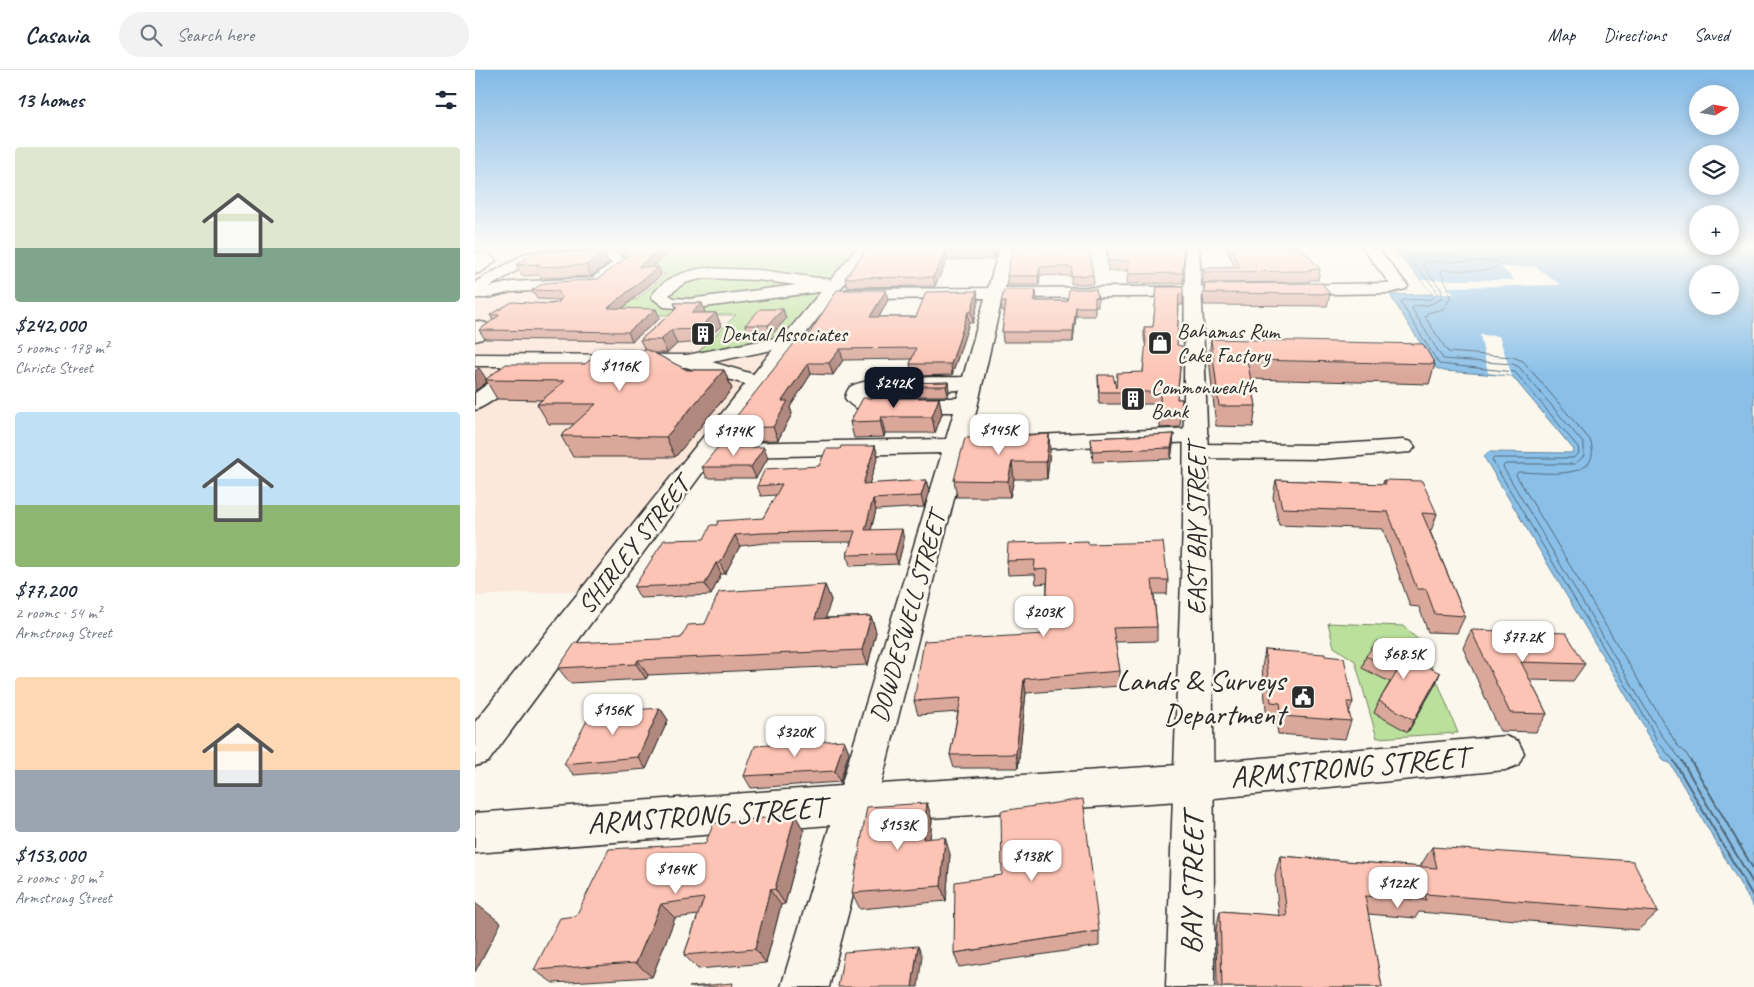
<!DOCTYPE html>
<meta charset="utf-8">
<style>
body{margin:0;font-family:Caveat,sans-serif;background:#f2f2f3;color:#1f2937;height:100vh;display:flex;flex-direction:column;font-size:19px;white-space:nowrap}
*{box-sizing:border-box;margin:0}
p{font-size:16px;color:#747a83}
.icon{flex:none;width:28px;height:28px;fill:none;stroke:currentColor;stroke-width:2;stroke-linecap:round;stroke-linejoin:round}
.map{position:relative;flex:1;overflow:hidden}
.panel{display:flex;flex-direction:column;background:#fff;width:475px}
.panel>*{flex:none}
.needle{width:32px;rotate:79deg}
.buttons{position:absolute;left:1214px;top:15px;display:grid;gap:10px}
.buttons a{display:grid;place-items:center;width:50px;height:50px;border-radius:50%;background:#fff;box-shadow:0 2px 12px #0003;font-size:25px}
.price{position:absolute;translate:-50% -42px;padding:0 11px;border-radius:10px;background:#fff;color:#222;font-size:16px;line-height:32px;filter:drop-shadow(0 1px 2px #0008)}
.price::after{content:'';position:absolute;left:50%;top:30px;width:15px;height:11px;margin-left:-8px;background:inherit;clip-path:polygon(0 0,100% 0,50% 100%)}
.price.active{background:#111827;color:#fff}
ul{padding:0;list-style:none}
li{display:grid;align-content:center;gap:10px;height:265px;padding:0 15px}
li span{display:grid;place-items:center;height:155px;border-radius:5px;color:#555}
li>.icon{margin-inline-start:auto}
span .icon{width:90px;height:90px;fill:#fffc;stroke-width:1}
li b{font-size:21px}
h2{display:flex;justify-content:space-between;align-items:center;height:60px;padding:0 15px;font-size:21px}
header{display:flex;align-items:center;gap:30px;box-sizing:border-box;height:70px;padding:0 25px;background:#fff;border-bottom:1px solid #e0e1e3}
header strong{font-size:24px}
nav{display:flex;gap:28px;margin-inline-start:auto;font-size:18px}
.search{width:350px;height:45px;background:#f2f2f3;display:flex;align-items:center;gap:12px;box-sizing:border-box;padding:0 18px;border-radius:28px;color:#747a83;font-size:19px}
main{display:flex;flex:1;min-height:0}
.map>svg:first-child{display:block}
.built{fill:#fce7db}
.green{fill:#bbe09b;stroke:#738663}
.water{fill:#8ac0e8;stroke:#64849c;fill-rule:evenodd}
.pier{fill:#fbf7ec}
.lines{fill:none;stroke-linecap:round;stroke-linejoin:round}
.shore-far1{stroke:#516777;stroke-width:1}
.shore{stroke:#516777;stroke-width:2}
.minor-casing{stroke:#2b2b2b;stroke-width:3}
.highway-casing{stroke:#2b2b2b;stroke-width:3}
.minor{fill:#fbf7ec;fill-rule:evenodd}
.highway{fill:#fbf7ec;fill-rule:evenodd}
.wall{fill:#daa89b;stroke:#2b2b2b}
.shaded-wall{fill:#b1887e;stroke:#2b2b2b}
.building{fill:#fdc3b4;stroke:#2b2b2b}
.labels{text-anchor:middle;stroke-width:5;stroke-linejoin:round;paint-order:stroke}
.far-poi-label{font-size:21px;fill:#2b2b2b;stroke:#fbf7ec;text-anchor:start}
.street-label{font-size:25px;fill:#2b2b2b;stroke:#fbf7ec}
.near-poi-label{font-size:30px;fill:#2b2b2b;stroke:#fbf7ec;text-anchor:end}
.near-street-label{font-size:30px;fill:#2b2b2b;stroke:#fbf7ec}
</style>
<header>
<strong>Casavia</strong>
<div class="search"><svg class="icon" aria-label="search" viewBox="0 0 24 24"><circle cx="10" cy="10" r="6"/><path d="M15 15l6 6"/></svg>Search here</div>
<nav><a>Map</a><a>Directions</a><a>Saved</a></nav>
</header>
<main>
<section class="panel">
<h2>13 homes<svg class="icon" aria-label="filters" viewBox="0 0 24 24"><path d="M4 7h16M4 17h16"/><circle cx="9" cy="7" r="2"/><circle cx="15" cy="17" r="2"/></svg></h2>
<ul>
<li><span style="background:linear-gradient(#dfe7d0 65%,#7fa58c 0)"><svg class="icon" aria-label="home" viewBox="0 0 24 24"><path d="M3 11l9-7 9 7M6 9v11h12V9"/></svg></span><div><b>$242,000</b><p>5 rooms · 178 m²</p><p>Christe Street</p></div></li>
<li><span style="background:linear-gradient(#bfe0f5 60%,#8fb573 0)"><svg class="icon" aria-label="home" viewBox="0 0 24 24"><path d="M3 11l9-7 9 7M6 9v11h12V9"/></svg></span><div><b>$77,200</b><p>2 rooms · 54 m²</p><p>Armstrong Street</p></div></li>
<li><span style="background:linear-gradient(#ffd9b3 60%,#9aa5b1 0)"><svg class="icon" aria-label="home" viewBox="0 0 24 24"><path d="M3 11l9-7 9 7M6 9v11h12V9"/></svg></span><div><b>$153,000</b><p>2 rooms · 80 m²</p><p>Armstrong Street</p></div></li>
</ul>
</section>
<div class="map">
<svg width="1279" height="917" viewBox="0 0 1279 917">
<rect width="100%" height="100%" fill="#fbf7ec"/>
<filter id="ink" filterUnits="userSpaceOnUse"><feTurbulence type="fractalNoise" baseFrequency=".02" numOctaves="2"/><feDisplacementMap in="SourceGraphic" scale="10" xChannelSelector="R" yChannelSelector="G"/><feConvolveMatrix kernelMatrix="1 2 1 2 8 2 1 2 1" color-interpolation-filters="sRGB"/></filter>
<g filter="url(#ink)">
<path class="built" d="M0 177H381L115 520 0 526Z"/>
<g class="green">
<path d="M167 177H381L309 270 219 286 261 245H134L142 230H161L191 204 148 191Z"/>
<path d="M853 553 928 556 947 573 983 663 902 668 880 591 859 577Z"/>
</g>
<path class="water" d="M1033 177H1279V838L1195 693 1189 691 1170 661 1171 659 1009 387 1013 382 1097 383 1099 380 1037 306 969 301 961 298 915 225 958 224 921 182 924 181 1035 179ZM1222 204H1255V236H1222Z"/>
<g class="pier">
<path d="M1026 197H1061L1086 215 973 217 979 224H958L946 210H1040Z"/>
<path d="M1005 265 1024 266 1037 306 1013 303Z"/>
</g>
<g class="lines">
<g class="shore-far1">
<path d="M1027 177 1026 182 1022 184 935 186 934 190 961 219 962 224 957 229 928 230 926 233 964 294 1040 302 1103 377 1104 383 1098 388H1019L1017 390 1175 656 1182 671 1200 692"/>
<path d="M1034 177 1031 186 1023 191 949 192 948 196 966 219 967 229 953 235 939 236 937 239 968 289 1038 294 1044 297 1109 374V386L1100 394H1030L1028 397 1185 663 1208 692"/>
<path d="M1041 177C1033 209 991 199 965 200L973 217 975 229 968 239 952 243 950 247 973 282 1038 287 1048 291 1115 370C1130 413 1067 402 1043 402L1041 405 1202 675 1211 683 1216 692"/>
</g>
<g class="shore">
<path d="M1199 691 1279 828"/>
<path d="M1207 691 1279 815"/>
<path d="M1216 691 1279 800"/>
</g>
<defs>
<g id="minor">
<path d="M525 177H539L530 218 765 216 771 217 773 221 771 225 765 226 527 228 495 368 505 370 509 375 505 380 491 382 406 714 719 694 1030 666 1043 671 1049 683 1043 695 1030 700 719 730 397 752 354 917H306L355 755 0 783V743L366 716 467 383 252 387 244 385 240 380 244 375 252 373 471 369 479 342H392C383 339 375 336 370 328 371 324 372 320 375 317 392 305 465 308 488 307L510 228 376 229 370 228 368 224 370 220 376 219 513 218ZM485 320 482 328H397L392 326 399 323Z"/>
<path d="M887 177H902L933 216 931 219 914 223 813 225 807 224 805 220 807 216 813 215 914 213Z"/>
<path d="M73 180 136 181 141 183 155 193 127 216 121 218 36 222 12 228H0V212L52 183ZM60 190H133L137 193 117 208 36 212 14 217Z"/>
<path d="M0 182 15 185 21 191 6 202 0 204Z"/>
<path d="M230 198 283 200 359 210 365 212 367 215 365 218 359 220 214 239 189 237 176 227C189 207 207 202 230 198ZM230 208 283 210 321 215 214 229 199 228 194 225 209 213Z"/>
<path d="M0 251 11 253 17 260 7 269 0 271Z"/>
<path d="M315 265 322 267 324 271 322 275 237 292 291 308 294 312 291 316 284 318 211 297 47 296C46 299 47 302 46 304 43 315 10 337 0 340V323L26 304V296H0V284L212 285Z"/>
<path d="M721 358 729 360 733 365 729 370 721 372 537 380 529 378 525 373 529 368 537 366Z"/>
<path d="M928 370 936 372 940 377 936 382 847 389 721 388 713 386 709 381 713 376 721 374 847 375Z"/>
</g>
<g id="highway">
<path d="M383 177H398L322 275 13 692 0 696V652L308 267Z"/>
<path d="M710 177H724C738 424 739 670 739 917H691L708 455Z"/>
</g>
</defs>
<use href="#minor" class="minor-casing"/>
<use href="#highway" class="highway-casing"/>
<use href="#minor" class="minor"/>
<use href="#highway" class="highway"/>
</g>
<g class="wall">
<path d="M201 177 177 197H183L186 205 147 239 185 248 157 271 10 269 4 260 18 250 15 245 84 232 85 230 62 229 57 220 123 209 151 188 149 187 146 178Z"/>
<path d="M523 177 519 189 472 190 460 216 372 217 370 208 391 180Z"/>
<path d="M631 177H709L708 213 652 214 653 201H633Z"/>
<path d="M751 177H825L845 199 843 210H834V212L728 213V198H760Z"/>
<path d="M588 181 618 205 619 214H596V206L565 205 564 215H532V206Z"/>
<path d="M134 193 116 206 66 208 65 205 47 206 41 195Z"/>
<path d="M729 214 855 224 852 236 729 235 728 227Z"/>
<path d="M682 217 708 224V235H704L702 275 706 288 702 329H707L705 357 685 358V334H624L623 305 641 318 668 302 671 278 669 268V257H678Z"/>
<path d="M502 221 503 232 498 253H494L477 305 438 306 435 294 437 289 368 290 358 305 336 304 315 337 317 344 303 370 257 371 252 358 333 266 413 230 404 247H441Z"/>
<path d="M623 227V236H620V246H601L598 272H528L527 262 530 241H527L526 232 562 229 561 231H592Z"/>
<path d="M199 233H227L230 243H241L246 256 228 272 202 274 192 283H179L212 300H249L257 319 200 387H98L86 366 99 354H74L62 334 67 330 22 329 12 312 0 321 11 309 110 294 126 287 170 280 165 270 198 242 201 238Z"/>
<path d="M308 239 311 249 296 265 273 264 270 255Z"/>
<path d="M736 269 960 294 954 314 776 309 781 336 778 357 741 356 734 288Z"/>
<path d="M473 312 474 322 473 326H430L428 316Z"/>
<path d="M464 328 467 344 460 363H410L409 367 379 368 375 352Z"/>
<path d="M699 364 698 375 696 389 618 392 616 368Z"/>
<path d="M400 376 403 386 394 414 451 410 454 421 449 437 401 440 396 460 429 470 423 494 375 496 372 485 376 472 290 473 265 476 250 504H246L236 525 165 528 159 517 229 469 288 448 301 425 286 426 282 416 344 396 365 379Z"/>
<path d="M575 380 572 409H539L535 427H482L479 410Z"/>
<path d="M293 388 281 408H232L227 397Z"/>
<path d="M801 410 908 414 909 410 962 444 956 461H955L990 546 982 563 953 562 944 537 935 536 908 459 804 455 798 427Z"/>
<path d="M613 474 693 510 692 524H679L682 557V571L640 572 645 601V616L551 623 543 698H479L475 685 483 642 443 645 439 631 570 564 572 513 561 514 560 504 533 505 532 491Z"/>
<path d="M350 515 356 530 350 548 396 546 401 562 393 595 173 605 171 609 95 613 83 598 206 568 230 554Z"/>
<path d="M996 560 1110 594 1098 611 1055 610 1072 644 1061 662 1025 661 988 578Z"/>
<path d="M790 580 850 586 878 632 874 643 876 651 870 669 803 664 801 650H792L787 598Z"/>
<path d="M891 586 965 603 960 615 933 662 899 643 904 631 915 612 887 598Z"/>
<path d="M185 638 193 650 171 699 99 705 89 694Z"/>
<path d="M369 670 374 682 365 712 276 718 269 706Z"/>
<path d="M452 733 457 750 455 769 475 784 471 831 385 839 377 823Z"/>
<path d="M320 745 329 761 310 834 306 835 291 893 223 899 209 885 223 845 200 848 177 907 78 913 59 900 101 846 230 774Z"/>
<path d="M957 777 1183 842 1163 860 944 842 940 848 893 844 907 917H742L741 859 745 841 804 846 800 805 805 786 946 797V795Z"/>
<path d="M624 861V876L484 897 479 883Z"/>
</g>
<g class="shaded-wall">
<path d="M188 177H201L166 206 163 197Z"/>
<path d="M520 177H523L519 189 518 181Z"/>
<path d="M129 182 134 193 116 206 111 195Z"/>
<path d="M471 182 472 190 460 216 458 207Z"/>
<path d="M183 197 186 205 137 247 133 238Z"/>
<path d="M565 197V205L564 215 563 206Z"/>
<path d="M411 220 413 230 398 258 395 247Z"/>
<path d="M561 220 562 229 560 240 559 231Z"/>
<path d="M502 221 503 232 498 253 496 242Z"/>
<path d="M227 233 231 246 216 243Z"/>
<path d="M601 237V246L598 272V262Z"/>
<path d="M181 239 185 248 157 271 153 262Z"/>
<path d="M308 239 311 249 296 265 293 255Z"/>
<path d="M493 242 494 253 477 305 476 294Z"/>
<path d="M241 243 246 256 228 272 223 259Z"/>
<path d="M196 260 202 274 192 283 186 270Z"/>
<path d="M365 279 368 290 358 305 354 293Z"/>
<path d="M333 293 336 304 315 337 317 344 303 370 298 357 307 331Z"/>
<path d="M4 298 12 310H10L12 312 0 321V301Z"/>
<path d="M249 300 257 319 200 387 191 367Z"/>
<path d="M473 312 474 322 473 326 471 316Z"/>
<path d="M464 328 467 344 460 363 457 347Z"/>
<path d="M406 347 410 363 409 367 405 351Z"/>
<path d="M574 364 575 380 572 409 571 392Z"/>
<path d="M699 364 698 375 696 389V378Z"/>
<path d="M400 376 403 386 391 424 388 414Z"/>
<path d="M289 377 293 388 281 408 276 397Z"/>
<path d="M537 392 539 409 535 427 533 411Z"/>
<path d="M451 410 454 421 449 437 446 426Z"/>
<path d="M398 429 401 440 393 471 390 460Z"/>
<path d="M427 459 429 470 423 494 420 484Z"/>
<path d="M260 465 265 476 250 504 245 493Z"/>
<path d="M241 493 246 504 236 525 230 514Z"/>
<path d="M350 515 356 530 346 564 340 549Z"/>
<path d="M396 546 401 562 393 595 387 580Z"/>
<path d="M163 590 173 605 171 609 161 594Z"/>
<path d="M965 603 960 615 933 662 939 650Z"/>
<path d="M549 609 551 623 543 698 541 684Z"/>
<path d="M185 638 193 650 171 699 163 687Z"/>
<path d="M369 670 374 682 365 712 360 701Z"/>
<path d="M452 733 457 750 453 786 448 769Z"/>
<path d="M320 745 329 761 310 834 300 819Z"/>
<path d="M470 767 475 784 471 831 466 816Z"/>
<path d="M295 820 306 835 291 893 280 879Z"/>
<path d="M0 833 26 853 0 902Z"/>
<path d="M186 834 200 848 177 907 161 893Z"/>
<path d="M443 876 447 886 443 917H437Z"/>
</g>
<g class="building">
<path d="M156 177H188L163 197H183L133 238 181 239 153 262 4 260 25 245H15L37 232 76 234 84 232 87 227 83 221 57 220 69 213 123 209 153 186V183L146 178H154Z"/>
<path d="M399 177H520L518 181 471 182 458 207 370 208 391 180H397Z"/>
<path d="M538 177H588V181L614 180 618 205 596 206 597 197H565L563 206H532Z"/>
<path d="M632 177H709L708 203 653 204 654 191H633Z"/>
<path d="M756 177H825L845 199 834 200 836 201 729 202 728 198H765Z"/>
<path d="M62 181 129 182 111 195 61 197 65 194 41 195Z"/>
<path d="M847 213 855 224 730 223 729 214Z"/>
<path d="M682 217H708V224H704L702 275 707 276 702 329H707L706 344 686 345 685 322H624L623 305H638L641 318 642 303 668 302 671 270 669 257H678Z"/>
<path d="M594 219H621L623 227H620V237H601L598 262H527L531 232H526L529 220H561L559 231H592Z"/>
<path d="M362 220H411L395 247H441L451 222 502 221 496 242H493L476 294H435L441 278 365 279 354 293H333L307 331H313L298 357 252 358 325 266H333Z"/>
<path d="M199 233H227L216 243H241L223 259 196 260 186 270H165L198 242 202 237Z"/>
<path d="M285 239H308L293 255H270Z"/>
<path d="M736 269 948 274 960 294 772 290 781 336H744Z"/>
<path d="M135 280H173L212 300H249L191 367 86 366 121 334H62L90 311 10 310 31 294H110L119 287H126Z"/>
<path d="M473 312 471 316H428L429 313Z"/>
<path d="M388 328H464L457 347H406L405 351 375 352Z"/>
<path d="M574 364 571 392H537L533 411 479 410 490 368Z"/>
<path d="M699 364 696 378 617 381 616 368Z"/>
<path d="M366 376H400L388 414 451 410 446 426 398 429 390 460 427 459 420 484 372 485 380 461 286 463 260 465 245 493H241L230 514 159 517 189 470 229 469 236 455H242L243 451 288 448 307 414 282 416 290 399 344 396 351 379H365Z"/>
<path d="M289 377 276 397H227L242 378Z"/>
<path d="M801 410 911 414 909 410 947 411 962 444 947 443 990 546 960 544 951 519H942L913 442 807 438Z"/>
<path d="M613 471V474L688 472 693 510H677L682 557 638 558 645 601 549 609 541 684 475 685 486 628 439 631 449 571 570 564 573 499 559 500 560 490 532 491 533 473Z"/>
<path d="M350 515 340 549 396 546 387 580 163 590 161 594 83 598 100 573 206 568 213 555 230 554 244 522Z"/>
<path d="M996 560 1091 563 1110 594 1046 592 1072 644 1035 643Z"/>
<path d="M902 571 965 603 939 650 904 631 922 602 891 586Z"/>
<path d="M790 580 850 584V586L869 588 878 632H872L876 651 807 646 805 633 796 632Z"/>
<path d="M185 638 163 687 89 694 116 643Z"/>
<path d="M369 670 360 701 269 706 280 676Z"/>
<path d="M608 729 624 861 479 883 480 812 527 805 526 741Z"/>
<path d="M452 733 448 769 470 767 466 816 377 823 392 737Z"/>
<path d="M320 745 300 819 295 820 280 879 209 885 229 828 186 834 161 893 59 900 85 848 101 846 134 779 230 774 239 753Z"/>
<path d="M957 777 1158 791 1183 842 950 824 951 830 890 826 907 917H747L745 841 812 846 805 786 962 798Z"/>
<path d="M443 876 437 917H363L369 882Z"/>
<path d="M258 913 257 917H214Z"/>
</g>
</g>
<linearGradient id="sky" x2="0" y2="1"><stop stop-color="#82b9e8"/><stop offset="0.58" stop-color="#fdfbf6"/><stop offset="1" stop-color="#fdfbf6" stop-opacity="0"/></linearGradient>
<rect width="1279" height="305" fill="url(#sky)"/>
<defs>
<symbol id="building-square" viewBox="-11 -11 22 22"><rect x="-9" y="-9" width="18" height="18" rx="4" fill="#2b2b2b" stroke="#fbf7ec"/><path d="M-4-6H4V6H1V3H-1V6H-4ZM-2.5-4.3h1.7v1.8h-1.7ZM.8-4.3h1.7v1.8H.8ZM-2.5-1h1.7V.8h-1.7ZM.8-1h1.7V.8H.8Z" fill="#fff"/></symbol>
<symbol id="shop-square" viewBox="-11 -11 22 22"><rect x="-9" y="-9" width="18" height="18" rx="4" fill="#2b2b2b" stroke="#fbf7ec"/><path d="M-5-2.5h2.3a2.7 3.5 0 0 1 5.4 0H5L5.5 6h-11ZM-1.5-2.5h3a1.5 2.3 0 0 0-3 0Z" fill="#fff"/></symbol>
<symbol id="civic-square" viewBox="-11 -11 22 22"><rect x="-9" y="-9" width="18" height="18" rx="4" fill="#2b2b2b" stroke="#fbf7ec"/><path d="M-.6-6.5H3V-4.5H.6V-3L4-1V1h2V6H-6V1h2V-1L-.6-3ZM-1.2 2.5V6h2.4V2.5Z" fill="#fff"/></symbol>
</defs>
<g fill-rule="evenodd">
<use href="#building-square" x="214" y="250" width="28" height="28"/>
<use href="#shop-square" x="671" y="259" width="28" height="28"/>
<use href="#building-square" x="644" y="315" width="28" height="28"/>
<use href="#civic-square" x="814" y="613" width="28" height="28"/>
</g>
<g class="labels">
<g class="far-poi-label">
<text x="702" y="268">Bahamas Rum<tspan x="702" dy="24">Cake Factory</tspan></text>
<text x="246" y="271">Dental Associates</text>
<text x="676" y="324">Commonwealth<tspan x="676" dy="24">Bank</tspan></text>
</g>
<g class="street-label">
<text transform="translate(721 459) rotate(-90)" y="9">EAST BAY STREET</text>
<text transform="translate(158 475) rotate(-52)" y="9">SHIRLEY STREET</text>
<text transform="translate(432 547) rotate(-74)" y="9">DOWDESWELL STREET</text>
</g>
<g class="near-poi-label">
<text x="810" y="620">Lands &amp; Surveys<tspan x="810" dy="34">Department</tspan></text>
</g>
<g class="near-street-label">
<text transform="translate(874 697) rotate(-5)" y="10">ARMSTRONG STREET</text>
<text transform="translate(231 745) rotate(-4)" y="10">ARMSTRONG STREET</text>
<text transform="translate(717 814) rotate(-89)" y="10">BAY STREET</text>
</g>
</g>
</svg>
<div class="buttons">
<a><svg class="needle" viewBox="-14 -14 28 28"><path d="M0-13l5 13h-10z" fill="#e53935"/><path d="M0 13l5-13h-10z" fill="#747a83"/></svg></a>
<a><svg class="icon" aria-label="layers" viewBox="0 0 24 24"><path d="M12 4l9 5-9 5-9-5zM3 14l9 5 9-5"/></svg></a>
<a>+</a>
<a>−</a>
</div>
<b class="price" style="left:145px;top:322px">$116K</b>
<b class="price active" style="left:419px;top:339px">$242K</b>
<b class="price" style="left:524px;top:386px">$145K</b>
<b class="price" style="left:259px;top:387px">$174K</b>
<b class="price" style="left:569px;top:568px">$203K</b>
<b class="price" style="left:1048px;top:593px">$77.2K</b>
<b class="price" style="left:929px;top:610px">$68.5K</b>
<b class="price" style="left:138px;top:666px">$156K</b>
<b class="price" style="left:320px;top:688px">$320K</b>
<b class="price" style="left:423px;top:781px">$153K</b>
<b class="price" style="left:557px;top:812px">$138K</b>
<b class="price" style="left:201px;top:825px">$164K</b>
<b class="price" style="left:923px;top:839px">$122K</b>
</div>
</main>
